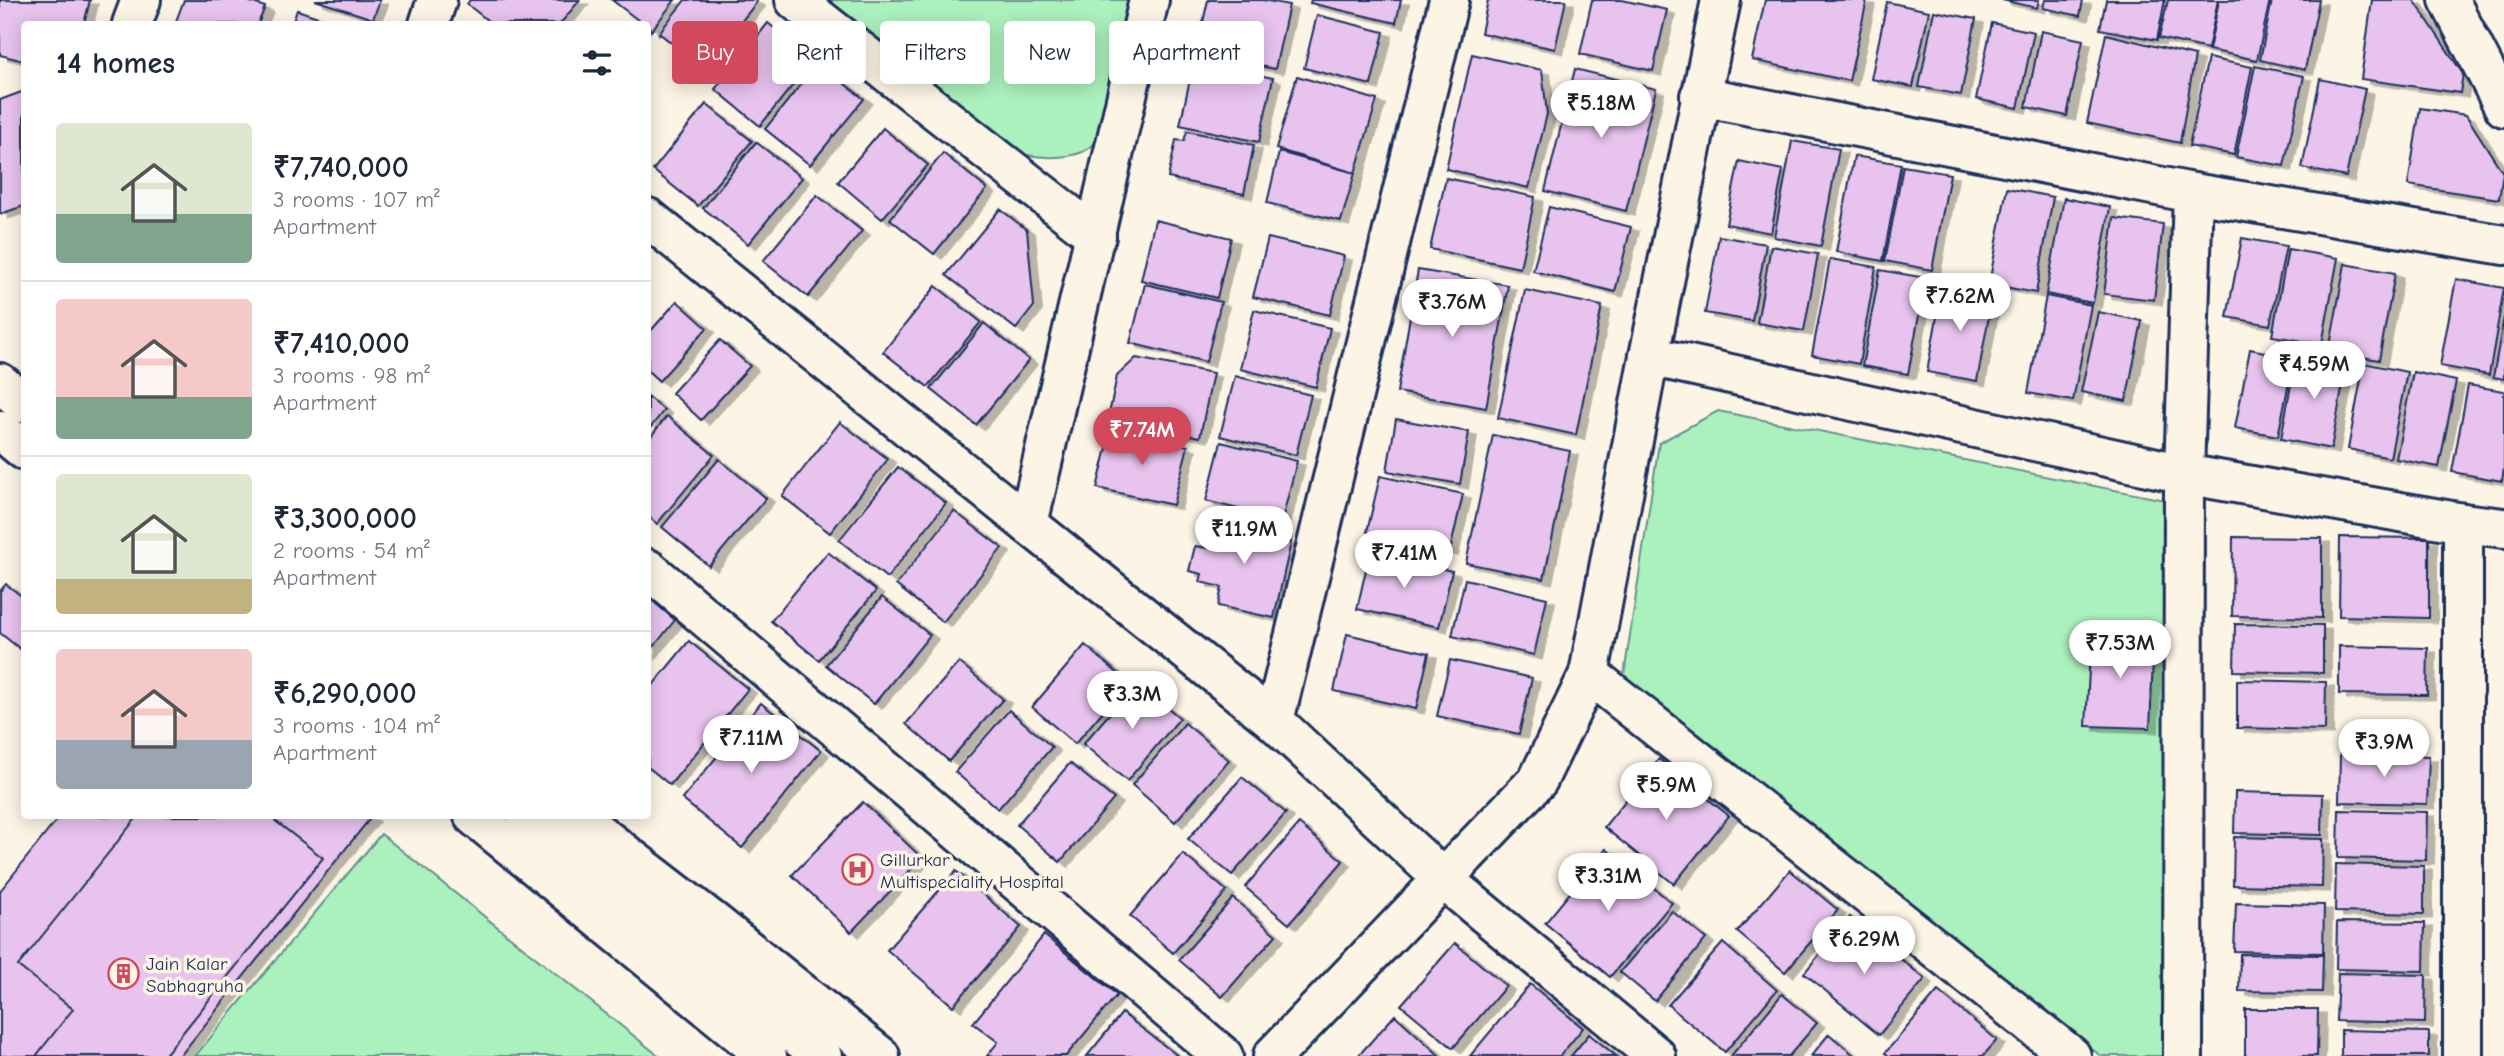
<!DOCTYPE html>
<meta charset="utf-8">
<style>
body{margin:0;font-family:"Comic Neue",sans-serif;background:#f2f2f3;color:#1f2937;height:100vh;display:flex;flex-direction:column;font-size:26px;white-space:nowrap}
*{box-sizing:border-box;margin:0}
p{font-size:23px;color:#747a83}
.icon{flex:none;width:38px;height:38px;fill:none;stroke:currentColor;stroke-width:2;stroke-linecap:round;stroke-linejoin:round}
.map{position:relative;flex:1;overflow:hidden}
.drawer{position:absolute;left:21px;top:21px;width:630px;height:798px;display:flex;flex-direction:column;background:#fff;border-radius:7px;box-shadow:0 4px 18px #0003}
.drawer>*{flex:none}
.hud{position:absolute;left:672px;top:21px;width:665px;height:63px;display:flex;gap:14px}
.price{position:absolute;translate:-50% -60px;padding:0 16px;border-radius:24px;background:#fff;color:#222;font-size:23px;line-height:46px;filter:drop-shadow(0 2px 4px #0008)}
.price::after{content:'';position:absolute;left:50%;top:42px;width:21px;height:16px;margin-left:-10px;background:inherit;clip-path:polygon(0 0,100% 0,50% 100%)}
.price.selected{background:#d1495b;color:#fff}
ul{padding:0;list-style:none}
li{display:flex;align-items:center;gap:21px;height:175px;padding:0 35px}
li+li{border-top:2px solid #e0e1e3}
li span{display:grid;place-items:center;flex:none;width:196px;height:140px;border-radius:7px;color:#555}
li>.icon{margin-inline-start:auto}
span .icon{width:84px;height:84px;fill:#fffc;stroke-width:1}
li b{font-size:30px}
h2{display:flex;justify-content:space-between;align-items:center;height:84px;padding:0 35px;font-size:30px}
.tag{padding:0 24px;border-radius:7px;background:#fff;box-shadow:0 4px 18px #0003;font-size:24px;line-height:63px}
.tag.selected{background:#d1495b;color:#fff}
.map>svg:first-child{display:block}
.green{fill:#abf1bd;stroke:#63908e;stroke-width:2}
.building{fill:#e7c3ee;stroke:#1b2f5e;stroke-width:2;filter:url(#shadow)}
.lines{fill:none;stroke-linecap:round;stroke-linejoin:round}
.minor-casing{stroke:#1b2f5e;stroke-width:44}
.major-casing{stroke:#1b2f5e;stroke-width:44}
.minor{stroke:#fcf5e5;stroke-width:38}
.major{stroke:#fcf5e5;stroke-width:38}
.labels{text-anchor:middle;stroke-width:7;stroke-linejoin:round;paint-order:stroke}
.poi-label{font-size:19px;fill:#1b2f5e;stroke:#fcf5e5;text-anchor:start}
</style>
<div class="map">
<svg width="2504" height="1056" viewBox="0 0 2504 1056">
<defs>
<filter id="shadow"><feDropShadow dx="8" dy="4.5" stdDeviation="0" flood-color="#0004"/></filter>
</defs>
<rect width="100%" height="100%" fill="#fcf5e5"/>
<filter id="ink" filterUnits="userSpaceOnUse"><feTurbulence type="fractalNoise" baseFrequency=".0143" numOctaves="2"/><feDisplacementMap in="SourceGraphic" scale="14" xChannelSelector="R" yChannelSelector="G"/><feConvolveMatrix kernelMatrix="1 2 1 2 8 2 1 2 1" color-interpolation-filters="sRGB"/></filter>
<g filter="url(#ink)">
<g class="green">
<path d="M826 0H1130C1124 28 1109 128 1093 145 1078 160 1044 158 1026 155Z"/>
<path d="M1718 411 2165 500 2163 1056H2101L1622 688 1659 443Z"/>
<path d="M381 834 659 1056H195Z"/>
</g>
<g class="building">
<path d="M0 0H90L84 24H24V61L0 55Z"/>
<path d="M184 0H245L265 7 258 24H175Z"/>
<path d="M315 0H380L373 19Z"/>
<path d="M470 0H580L560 24H492L467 4Z"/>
<path d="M612 0H675L651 31 648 24H643Z"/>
<path d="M685 0H754L757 2 704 68 659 33Z"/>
<path d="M1208 0H1263L1289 5 1275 69 1196 53Z"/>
<path d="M1311 0H1401L1396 23 1310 3Z"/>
<path d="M1488 0H1566L1555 49 1481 33Z"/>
<path d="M1592 0H1622L1667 10 1653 71 1580 54Z"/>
<path d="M1765 0H1867L1849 81 1752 60Z"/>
<path d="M2002 0H2039L2037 8Z"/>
<path d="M2045 0H2083L2080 16 2043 8Z"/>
<path d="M2106 0H2165L2157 40 2100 29Z"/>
<path d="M2168 0H2218L2208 49 2159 38Z"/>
<path d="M2219 0H2270L2257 60 2209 50Z"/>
<path d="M2272 0H2319L2305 70 2260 60Z"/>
<path d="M2372 0H2414L2463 74 2460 93 2361 79Z"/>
<path d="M1887 2 1929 11 1913 87 1871 79Z"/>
<path d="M297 10 339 24H292Z"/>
<path d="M1934 11 1976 19 1961 95 1919 87Z"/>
<path d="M1317 15 1384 32 1371 85 1304 68Z"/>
<path d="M768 23 813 60 760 126 715 89Z"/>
<path d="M1992 23 2034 32 2018 108 1976 99Z"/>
<path d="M2041 31 2083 40 2067 116 2026 107Z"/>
<path d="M2106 34 2195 56 2180 143 2087 123Z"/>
<path d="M1472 54 1542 70 1547 114 1529 188 1446 169Z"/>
<path d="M2208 58 2252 67 2234 155 2189 146Z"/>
<path d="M1194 61 1273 78 1259 142 1180 125Z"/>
<path d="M818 63 864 99 810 165 765 129Z"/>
<path d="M2255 66 2304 76 2284 166 2236 157Z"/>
<path d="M1575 69 1656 89 1626 211 1545 191Z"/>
<path d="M1297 76 1377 100 1355 173 1276 149Z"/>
<path d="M2320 79 2365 89 2346 177 2302 168Z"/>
<path d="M24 91V206L0 214V100Z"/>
<path d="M706 104 752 141 698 206 653 170Z"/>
<path d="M2420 108 2466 115 2503 173 2499 199 2408 185Z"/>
<path d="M883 128 928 165 882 219 838 182Z"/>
<path d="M1187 131 1254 145 1244 194 1168 178 1176 140 1184 141Z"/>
<path d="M1792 141 1839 149 1821 246 1774 237Z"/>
<path d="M756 142 802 178 748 244 703 208Z"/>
<path d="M1279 152 1355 173 1341 221 1267 203Z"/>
<path d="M943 153 987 189 934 254 890 219Z"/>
<path d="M1854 156 1901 164 1883 261 1836 252Z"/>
<path d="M1739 161 1783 170 1771 233 1726 224Z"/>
<path d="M1903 166 1950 174 1932 270 1885 261Z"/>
<path d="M1446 178 1535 197 1520 268 1430 249Z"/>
<path d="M2007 188 2053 197 2036 293 1989 284Z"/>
<path d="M817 195 862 231 808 297 763 261Z"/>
<path d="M2064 198 2110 207 2093 303 2046 294Z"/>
<path d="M1549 207 1631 227 1615 292 1533 271Z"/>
<path d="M1000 209 1027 230 1034 306 1016 329 946 275Z"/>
<path d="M2114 218 2163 224 2154 300 2104 294Z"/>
<path d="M1155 220 1231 238 1217 298 1141 280Z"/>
<path d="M1719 236 1766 244 1752 321 1705 313Z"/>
<path d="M1268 238 1344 256 1330 315 1253 297Z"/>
<path d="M2242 238 2286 246 2270 325 2227 317Z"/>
<path d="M1771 246 1818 254 1804 331 1757 323Z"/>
<path d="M2288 249 2338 258 2322 344 2272 336Z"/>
<path d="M1830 259 1876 267 1859 364 1812 355Z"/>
<path d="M2345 264 2395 273 2379 360 2329 351Z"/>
<path d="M1418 270 1508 285 1486 408 1397 392Z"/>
<path d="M1880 270 1926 278 1908 374 1862 366Z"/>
<path d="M2456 279 2504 288 2489 375 2440 366Z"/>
<path d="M1145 284 1221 302 1206 362 1130 343Z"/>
<path d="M1943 284 1993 294 1977 381 1927 372Z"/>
<path d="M936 286 981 322 928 387 883 352Z"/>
<path d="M1525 290 1602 306 1576 435 1498 418Z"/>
<path d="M2046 296 2091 305 2073 401 2028 393Z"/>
<path d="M677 301 707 328 659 381 648 371V334Z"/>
<path d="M1254 310 1330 328 1316 387 1240 369Z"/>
<path d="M2098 312 2142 321 2126 401 2081 392Z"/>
<path d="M2504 317V379L2493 377Z"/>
<path d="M984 323 1029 360 976 425 931 389Z"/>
<path d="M720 340 750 366 701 420 672 393Z"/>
<path d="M2250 349 2294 358 2278 436 2235 428Z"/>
<path d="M2297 352 2347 362 2331 449 2281 439Z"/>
<path d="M1136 358 1213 373 1200 437 1108 419 1117 376Z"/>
<path d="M2364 363 2407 372 2390 458 2348 449Z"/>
<path d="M2413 372 2456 381 2439 467 2396 459Z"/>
<path d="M1235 376 1311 395 1296 455 1220 436Z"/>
<path d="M2468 385 2504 391V468L2502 481 2452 472Z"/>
<path d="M648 397 664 410 648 431Z"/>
<path d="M667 416 714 455 657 524 648 516V440Z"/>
<path d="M1396 419 1469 432 1460 484 1387 471Z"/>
<path d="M840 422 888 459 830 533 782 496Z"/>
<path d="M1112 428 1188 446 1173 505 1097 488Z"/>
<path d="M1493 435 1570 451 1544 579 1466 563Z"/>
<path d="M1221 442 1297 461 1282 520 1206 501Z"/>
<path d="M719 459 766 498 709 566 662 527Z"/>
<path d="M898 467 946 503 887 578 839 540Z"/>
<path d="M1380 476 1463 494 1450 551 1367 532Z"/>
<path d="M954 511 1002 548 943 622 896 585Z"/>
<path d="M1214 517 1284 532 1283 540 1291 542 1274 618 1218 606 1222 587 1200 582 1202 574 1189 571 1195 546 1208 548Z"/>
<path d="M2233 537 2322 538V618L2232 616Z"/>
<path d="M2340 537 2429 538V618L2339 616Z"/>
<path d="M828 552 876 591 819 660 771 621Z"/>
<path d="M1370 552 1452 571 1439 627 1357 609Z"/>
<path d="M1465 579 1547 598 1534 655 1452 636Z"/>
<path d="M6 584 24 598V652L0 633V591Z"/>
<path d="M648 597 675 620 648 654Z"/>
<path d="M882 597 930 635 874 704 826 665Z"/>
<path d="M2235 624 2323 625V673L2234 671Z"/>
<path d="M2091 632 2154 635 2150 728 2086 726Z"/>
<path d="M1347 634 1429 653 1416 709 1334 691Z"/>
<path d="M689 641 748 689 670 785 648 767V691Z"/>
<path d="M1085 645 1128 682 1075 744 1032 707Z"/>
<path d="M2339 646 2428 648 2427 695 2339 694Z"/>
<path d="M1450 660 1532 678 1519 734 1437 716Z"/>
<path d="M959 662 1003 699 949 761 906 724Z"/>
<path d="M2237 680 2326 682 2325 730 2237 728Z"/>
<path d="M1137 682 1180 718 1127 781 1083 744Z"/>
<path d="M761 703 821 751 742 848 682 799Z"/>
<path d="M1009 710 1052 747 998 809 955 772Z"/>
<path d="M1185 723 1229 760 1175 822 1132 785Z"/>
<path d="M2340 754 2429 756 2427 804 2339 802Z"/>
<path d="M1659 759 1729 816 1674 884 1604 827Z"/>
<path d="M1070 763 1114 799 1060 862 1017 825Z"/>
<path d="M1242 777 1286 813 1232 875 1188 839Z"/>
<path d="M2235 792 2323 794 2322 835 2234 833Z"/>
<path d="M863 802 922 858 851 932 792 875Z"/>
<path d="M2339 810 2427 812 2426 860 2338 858Z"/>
<path d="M60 816H369L371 817 180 1056H0V891Z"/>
<path d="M138 816H269L323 858 164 1056H36L73 1009 18 966Z"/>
<path d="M1299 824 1343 861 1289 924 1245 887Z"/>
<path d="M2234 837 2323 839 2322 887 2233 885Z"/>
<path d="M1606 849 1672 903 1610 977 1545 923Z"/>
<path d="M1183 854 1227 891 1173 953 1130 916Z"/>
<path d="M2336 864 2424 866V914L2335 912Z"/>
<path d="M1790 870 1838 910 1785 972 1737 932Z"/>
<path d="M956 871 1021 927 953 1006 887 950Z"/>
<path d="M1233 898 1276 935 1222 997 1179 960Z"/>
<path d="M2236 903 2324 905 2323 953 2234 951Z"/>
<path d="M1672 911 1706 939 1655 1001 1620 972Z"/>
<path d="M1850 917 1925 979 1879 1035 1804 973Z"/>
<path d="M2337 922 2425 923 2424 971 2336 969Z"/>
<path d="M1044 935 1117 995 1066 1056H987L998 1042 973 1023Z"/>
<path d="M1455 943 1506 986 1453 1048 1401 1005Z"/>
<path d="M1723 943 1777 990 1725 1052 1668 1005Z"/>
<path d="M2240 954 2323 955 2322 992 2239 991Z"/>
<path d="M2338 973 2426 975 2425 1023 2336 1021Z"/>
<path d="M1530 984 1583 1028 1560 1056H1470Z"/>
<path d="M1938 991 1997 1040 1983 1056H1889L1885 1053Z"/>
<path d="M1782 994 1817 1023 1789 1056H1731Z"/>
<path d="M2245 1009H2318L2317 1056H2245Z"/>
<path d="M1122 1013 1178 1056H1087Z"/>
<path d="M1395 1015 1440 1056H1358Z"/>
<path d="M2341 1030 2429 1032V1056H2341Z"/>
<path d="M1589 1034 1616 1056H1571Z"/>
<path d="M1829 1034 1855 1056H1811Z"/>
</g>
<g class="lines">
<defs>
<g id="minor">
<path d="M795 0 1096 236"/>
<path d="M1149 0 1028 524 1274 721 1443 879 1656 1056"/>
<path d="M2449 0 2504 107"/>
<path d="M132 24 141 0"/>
<path d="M429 24 437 0"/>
<path d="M1700 96 2193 193 2504 245"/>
<path d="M648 218 1028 524"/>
<path d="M1649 356 1721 0"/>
<path d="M2463 523V1056"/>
<path d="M648 569 1223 1056"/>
<path d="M1589 674 2071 1056"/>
<path d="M1274 721 1449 0"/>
<path d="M576 816 716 924 880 1056"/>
<path d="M1273 1056 1538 780 1589 674 1649 356 2184 474 2463 523 2504 528"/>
<path d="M2183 1056 2184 474 2193 193"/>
</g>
<g id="major">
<path d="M0 383 24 403"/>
<path d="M0 430 24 450"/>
<path d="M474 816 767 1056"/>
<path d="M527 816 822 1056"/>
</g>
</defs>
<use href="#minor" class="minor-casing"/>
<use href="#major" class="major-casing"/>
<use href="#minor" class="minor"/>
<use href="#major" class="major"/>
</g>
</g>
<defs>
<symbol id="hospital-ring" viewBox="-11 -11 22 22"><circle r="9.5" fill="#fcf5e5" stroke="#d1495b" stroke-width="1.5"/><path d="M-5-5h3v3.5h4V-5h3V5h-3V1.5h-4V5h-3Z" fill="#d1495b"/></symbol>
<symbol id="building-ring" viewBox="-11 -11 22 22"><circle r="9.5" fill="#fcf5e5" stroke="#d1495b" stroke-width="1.5"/><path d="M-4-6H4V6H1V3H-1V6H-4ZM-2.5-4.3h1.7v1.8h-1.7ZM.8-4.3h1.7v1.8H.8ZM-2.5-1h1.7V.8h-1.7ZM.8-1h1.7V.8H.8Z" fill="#d1495b"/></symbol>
</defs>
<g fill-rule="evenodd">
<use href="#hospital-ring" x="840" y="852" width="35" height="35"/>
<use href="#building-ring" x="106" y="956" width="35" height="35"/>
</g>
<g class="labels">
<g class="poi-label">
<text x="880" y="866">Gillurkar<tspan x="880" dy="22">Multispeciality Hospital</tspan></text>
<text x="146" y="970">Jain Kalar<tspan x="146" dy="22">Sabhagruha</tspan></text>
</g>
</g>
</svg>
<b class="price" style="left:1601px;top:140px">₹5.18M</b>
<b class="price" style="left:1960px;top:333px">₹7.62M</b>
<b class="price" style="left:1452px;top:339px">₹3.76M</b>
<b class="price" style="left:2314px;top:401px">₹4.59M</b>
<b class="price selected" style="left:1142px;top:467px">₹7.74M</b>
<b class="price" style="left:1244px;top:566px">₹11.9M</b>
<b class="price" style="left:1404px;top:590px">₹7.41M</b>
<b class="price" style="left:2120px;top:680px">₹7.53M</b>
<b class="price" style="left:1132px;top:731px">₹3.3M</b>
<b class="price" style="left:751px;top:775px">₹7.11M</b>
<b class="price" style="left:2384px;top:779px">₹3.9M</b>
<b class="price" style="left:1666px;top:822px">₹5.9M</b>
<b class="price" style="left:1608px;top:913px">₹3.31M</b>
<b class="price" style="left:1864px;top:976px">₹6.29M</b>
<div class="hud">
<a class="tag selected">Buy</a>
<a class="tag">Rent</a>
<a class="tag">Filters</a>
<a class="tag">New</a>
<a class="tag">Apartment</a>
</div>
<section class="drawer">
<h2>14 homes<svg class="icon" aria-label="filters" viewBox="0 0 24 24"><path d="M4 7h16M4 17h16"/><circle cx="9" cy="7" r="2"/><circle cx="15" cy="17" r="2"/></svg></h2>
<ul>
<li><span style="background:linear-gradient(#dfe7d0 65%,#7fa58c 0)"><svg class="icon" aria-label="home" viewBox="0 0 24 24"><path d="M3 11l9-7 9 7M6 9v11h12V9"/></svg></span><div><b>₹7,740,000</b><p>3 rooms · 107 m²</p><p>Apartment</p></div></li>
<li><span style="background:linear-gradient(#f6c9c9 70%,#7fa58c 0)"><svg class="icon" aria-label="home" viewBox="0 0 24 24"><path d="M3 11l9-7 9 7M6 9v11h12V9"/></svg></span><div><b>₹7,410,000</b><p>3 rooms · 98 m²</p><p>Apartment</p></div></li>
<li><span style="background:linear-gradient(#dfe7d0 75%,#c2b280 0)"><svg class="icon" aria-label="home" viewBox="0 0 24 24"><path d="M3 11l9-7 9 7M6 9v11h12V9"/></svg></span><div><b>₹3,300,000</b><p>2 rooms · 54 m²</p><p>Apartment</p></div></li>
<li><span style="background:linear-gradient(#f6c9c9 65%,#9aa5b1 0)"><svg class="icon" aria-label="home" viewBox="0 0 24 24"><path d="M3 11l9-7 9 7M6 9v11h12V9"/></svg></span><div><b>₹6,290,000</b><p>3 rooms · 104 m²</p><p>Apartment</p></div></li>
</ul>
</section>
</div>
